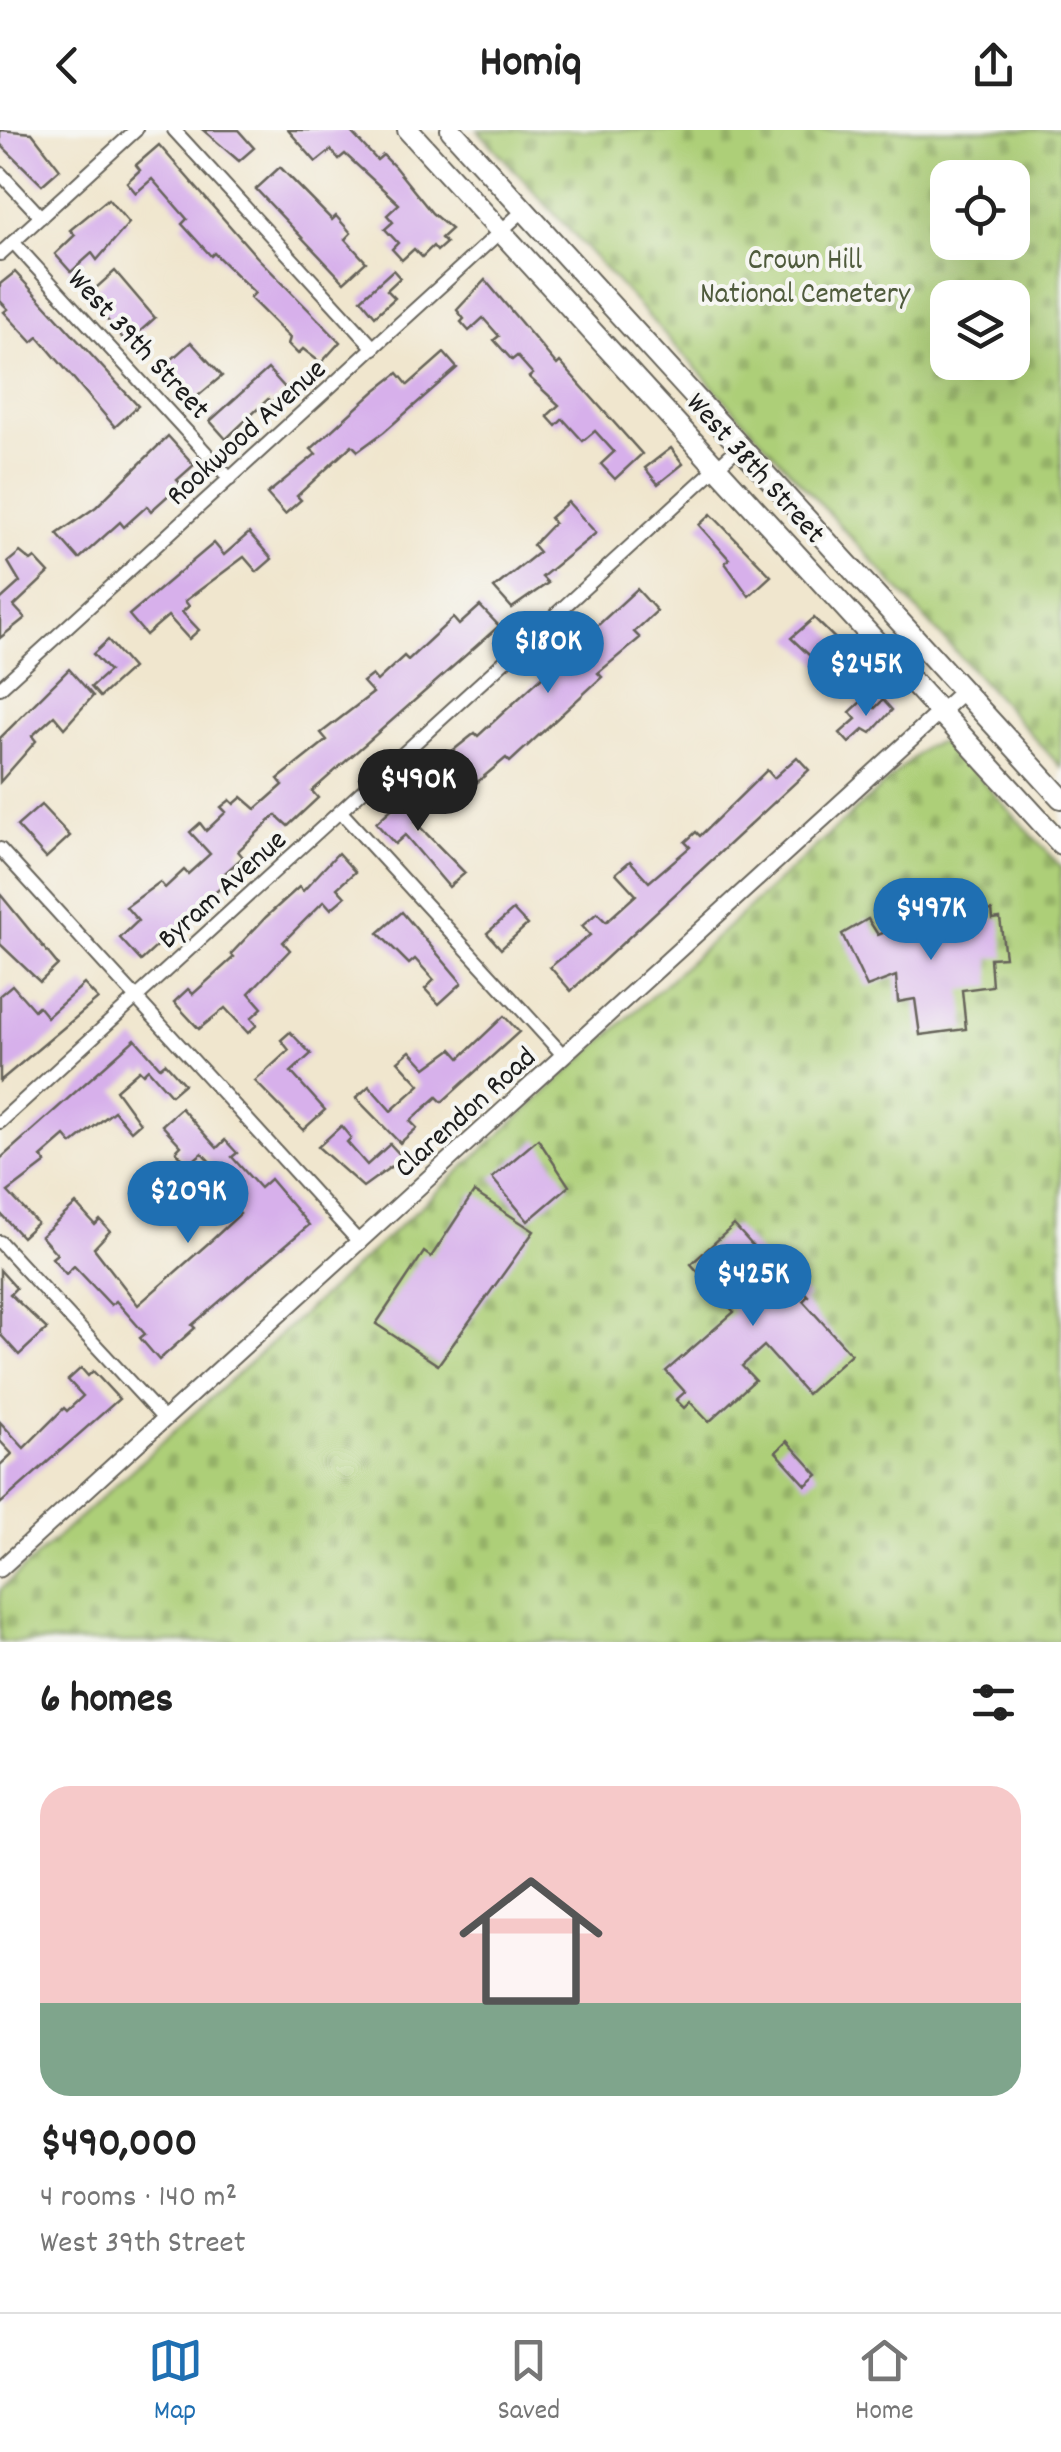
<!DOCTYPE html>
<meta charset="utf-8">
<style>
body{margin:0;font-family:Dekko,sans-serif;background:#f6f6f6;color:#222;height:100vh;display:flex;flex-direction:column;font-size:38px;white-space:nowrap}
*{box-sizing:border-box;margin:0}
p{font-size:32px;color:#767676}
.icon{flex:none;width:55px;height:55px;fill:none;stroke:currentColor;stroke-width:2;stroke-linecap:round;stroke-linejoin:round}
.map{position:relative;height:1512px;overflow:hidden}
.panel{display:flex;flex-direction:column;background:#fff;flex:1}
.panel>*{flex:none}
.controls{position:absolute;left:930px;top:30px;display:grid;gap:20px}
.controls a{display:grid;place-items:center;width:100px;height:100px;border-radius:20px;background:#fff;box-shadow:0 10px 40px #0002;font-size:50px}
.price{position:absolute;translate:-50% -85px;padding:0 22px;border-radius:35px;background:#1f6fb2;color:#fff;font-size:32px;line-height:65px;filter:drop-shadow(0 2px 5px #0008)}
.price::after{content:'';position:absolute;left:50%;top:60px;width:30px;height:22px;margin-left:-15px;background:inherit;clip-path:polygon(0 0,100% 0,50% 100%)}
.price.selected{background:#222;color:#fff}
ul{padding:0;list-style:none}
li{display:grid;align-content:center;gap:20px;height:530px;padding:0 40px}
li+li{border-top:2px solid #e0e0e0}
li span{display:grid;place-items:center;height:310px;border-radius:30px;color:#555}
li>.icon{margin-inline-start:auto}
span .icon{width:180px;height:180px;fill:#fffc;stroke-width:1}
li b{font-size:42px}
h2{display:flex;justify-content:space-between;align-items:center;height:120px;padding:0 40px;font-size:42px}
header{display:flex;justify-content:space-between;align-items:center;height:130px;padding:0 40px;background:#fff;font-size:45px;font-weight:800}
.menu{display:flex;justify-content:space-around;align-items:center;height:140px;border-top:2px solid #e0e0e0;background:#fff;font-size:28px;color:#767676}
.menu a{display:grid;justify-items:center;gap:5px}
.menu .selected{color:#1f6fb2}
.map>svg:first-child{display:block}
.cemetery{fill:url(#cemetery-stones);stroke:#64764a;stroke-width:2.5;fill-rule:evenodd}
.building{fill:#d7b0eb}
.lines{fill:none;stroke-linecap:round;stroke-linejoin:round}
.minor-casing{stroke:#66635a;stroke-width:16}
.tertiary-casing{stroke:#66635a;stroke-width:19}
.primary-casing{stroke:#66635a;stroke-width:24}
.minor{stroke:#fff;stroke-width:12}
.tertiary{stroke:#fff;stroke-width:15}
.primary{stroke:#fff;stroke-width:20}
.labels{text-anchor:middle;stroke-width:8;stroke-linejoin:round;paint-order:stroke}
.park-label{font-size:30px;fill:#4f5b3c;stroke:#f6f6f2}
.street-label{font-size:30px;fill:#1c1c1c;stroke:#f6f6f2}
</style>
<header><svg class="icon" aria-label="back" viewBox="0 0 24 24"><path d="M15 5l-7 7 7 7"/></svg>Homiq<svg class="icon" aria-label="share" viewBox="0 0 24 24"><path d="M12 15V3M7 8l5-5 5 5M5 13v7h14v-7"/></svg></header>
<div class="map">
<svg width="1061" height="1512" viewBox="0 0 1061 1512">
<defs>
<pattern id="cemetery-stones" width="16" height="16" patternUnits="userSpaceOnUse" patternTransform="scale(2.5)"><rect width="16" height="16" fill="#adcf78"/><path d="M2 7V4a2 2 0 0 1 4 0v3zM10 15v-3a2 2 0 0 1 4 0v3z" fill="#94b167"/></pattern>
</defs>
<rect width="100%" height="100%" fill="#f6f6f2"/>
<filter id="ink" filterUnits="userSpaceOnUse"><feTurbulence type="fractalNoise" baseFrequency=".01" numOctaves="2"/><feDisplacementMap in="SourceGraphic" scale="20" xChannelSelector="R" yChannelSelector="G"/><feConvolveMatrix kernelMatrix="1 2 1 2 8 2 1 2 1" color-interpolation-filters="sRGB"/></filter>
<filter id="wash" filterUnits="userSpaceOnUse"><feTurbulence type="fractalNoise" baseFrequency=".0048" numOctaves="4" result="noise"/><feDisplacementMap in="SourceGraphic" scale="40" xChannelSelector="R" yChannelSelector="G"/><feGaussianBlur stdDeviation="2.25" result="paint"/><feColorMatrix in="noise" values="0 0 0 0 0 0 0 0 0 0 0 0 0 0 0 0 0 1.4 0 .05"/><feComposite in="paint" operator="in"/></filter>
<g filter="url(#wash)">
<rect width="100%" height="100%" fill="#f0e6ce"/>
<g class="cemetery">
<path d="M478 0H1061V637ZM948 48H1012V112H948ZM948 168H1012V232H948Z"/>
<path d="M938 612 951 617 1061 737V1512H0V1460L925 617Z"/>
</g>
<g id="blocks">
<g class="building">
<path d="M0 0 32 3 60 39 42 55 0 14Z"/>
<path d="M203 0H238L254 18 239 31Z"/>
<path d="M288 0H349L377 30 383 25 394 36 432 83 451 99 441 108 446 113 437 121 433 116 422 127 414 119 402 130 392 119 398 113 385 99 393 92 387 85 399 74 345 24 339 29 331 20 316 32Z"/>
<path d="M159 15 257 127 340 212 321 233 303 219 298 224 288 214 290 208 250 168 255 163 214 123 211 126 182 94 187 89 152 49 136 63 127 52 140 40 136 35Z"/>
<path d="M280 37 332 90 336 86 351 103 345 109 366 132 344 152 256 59Z"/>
<path d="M108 69 129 93 97 130 92 123 71 142 55 124 75 105 70 100Z"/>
<path d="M393 140 400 148 387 160 395 168 375 186 361 169Z"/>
<path d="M115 141 155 188 127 213 87 166Z"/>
<path d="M15 142 138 276 115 297 38 207 32 212 4 182 8 179 0 171V154Z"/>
<path d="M485 150 557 235 560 232 642 324 615 349 601 334 614 322 595 301 583 311 563 289 556 296 547 286 559 275 529 247 533 244 517 226 512 230 494 210 499 206 483 188 469 201 461 192 464 189 457 180Z"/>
<path d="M191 212 222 246 192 271 162 238Z"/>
<path d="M444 223 457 238 384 302 358 321 352 315 297 366 301 370 285 384 267 364 316 324 311 319 375 261 398 243 408 255Z"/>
<path d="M268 239 286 259 271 273 268 269 226 309 210 291Z"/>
<path d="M168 306 194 335 177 350 181 354 151 381 147 376 124 397 120 392 79 429 57 404 96 377Z"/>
<path d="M671 318 683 334 658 354 645 338Z"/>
<path d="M568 372 596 403 542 447 548 453 512 478 494 458 539 422 533 415 554 393 550 388Z"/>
<path d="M711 384 771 446 749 466 725 433 729 429 699 395Z"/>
<path d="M249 403 272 429 257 442 244 427 185 471 189 476 182 482 199 500 189 509 168 486 146 505 129 485 214 413 224 425Z"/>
<path d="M20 422 31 431 35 428 49 443 14 476 25 488 0 508V470L20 452 8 432Z"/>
<path d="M637 459 657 481 634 502 640 508 598 543 602 547 510 632 506 628 463 664 436 634 475 603 478 606Z"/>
<path d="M480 476 499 496 312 661 318 668 288 696 276 685 238 721 243 727 224 744 229 750 141 831 120 808 138 791 126 777 160 752 165 758 184 740 188 744 210 724 190 702 200 693 206 701 226 682 221 677 230 670 234 674 242 667 256 679 283 655 278 649 327 610 321 603 373 563 363 552 372 545 377 551 404 526 408 530 453 488 459 495Z"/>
<path d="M814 488 860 533 864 529 876 543 857 560 838 540 828 543 791 508Z"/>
<path d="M108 510 132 538 100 567 91 557 109 541 93 524Z"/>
<path d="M69 539 93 566 64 598 54 586 32 606 36 611 0 652V608Z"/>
<path d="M865 568 875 578 883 570 892 580 871 603 864 599 849 613 840 603 856 589 850 582Z"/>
<path d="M797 627 809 640 571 861 550 837 590 805 582 796 597 783 606 792 636 765 616 743 630 731 649 752 690 717 685 712 696 702 700 706 767 640 774 648Z"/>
<path d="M410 654 430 678 415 692 465 743 449 757 405 705 395 714 376 693 400 671 396 667Z"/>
<path d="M41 675 70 706 46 728 17 696Z"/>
<path d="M338 723 355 742 337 758 345 767 331 779 324 771 283 812 290 820 249 863 262 878 251 888 257 895 248 903 225 878 199 899 174 872 188 859 193 864 234 827 231 824 266 787 299 757 303 761Z"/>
<path d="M0 764 58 835 40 852 0 814Z"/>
<path d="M513 780 527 795 501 819 487 803Z"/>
<path d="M992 780 993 789 1000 788 1005 827 990 828 992 856 962 860 966 899 920 905 915 869 898 872 896 846 867 857 842 804 868 789 878 805 903 795Z"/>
<path d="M402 782 462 853 439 874 425 859 434 850 415 829 409 834 378 803Z"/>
<path d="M84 854 98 869 0 951V865L12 855 34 880 38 876 47 887Z"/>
<path d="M504 886 519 902 442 972 437 967 410 991 417 998 400 1013 356 968 369 956 391 981 420 955 398 931 410 921 426 938 452 919 460 928Z"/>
<path d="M290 902 311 924 291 942 325 980 303 1000 255 951 289 920 281 910Z"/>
<path d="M135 909 160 937 165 933 184 954 171 965 148 939 143 944 139 940 116 960 140 993 131 1001 114 981 72 1014 65 1006 41 1027 46 1033 8 1062 37 1093 22 1107 0 1083V1029Z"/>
<path d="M181 978 217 1018 225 1010 237 1023 232 1027 260 1058 270 1049 309 1095 192 1195 195 1198 159 1230 140 1208 145 1204 116 1171 111 1175 74 1136 66 1144 52 1128 57 1124 41 1106 76 1074 95 1095 100 1090 110 1101 94 1118 138 1175 213 1109 240 1084 213 1053 222 1045 202 1023 188 1035 176 1021 181 1016 162 995Z"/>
<path d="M341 996 351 1008 347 1012 367 1035 390 1014 403 1028 363 1057 318 1017Z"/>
<path d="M538 1009 569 1056 528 1091 492 1048Z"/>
<path d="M474 1062 534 1101 438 1235 376 1194 424 1122 431 1127Z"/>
<path d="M734 1095 781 1147 786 1142 808 1166 803 1171 851 1224 807 1264 764 1216 742 1236 755 1250 709 1292 690 1272 684 1278 676 1270 685 1262 666 1241 734 1182 691 1134Z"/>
<path d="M0 1140 16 1158 10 1164 47 1199 19 1225 0 1204Z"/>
<path d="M81 1238 88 1246 93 1241 119 1269 0 1374V1335L12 1324 0 1311V1292L24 1318 64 1278 67 1281 83 1266 68 1250Z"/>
<path d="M787 1311 818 1345 806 1355 776 1322Z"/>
</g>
</g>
</g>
<g filter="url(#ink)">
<use href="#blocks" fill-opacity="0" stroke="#66635a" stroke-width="2.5"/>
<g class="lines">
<defs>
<g id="minor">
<path d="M174 0 374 218"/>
<path d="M0 43 41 87"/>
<path d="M13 112 230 349"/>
<path d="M0 124 136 0"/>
<path d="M0 558 524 80"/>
<path d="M341 682 564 926"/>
<path d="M0 719 360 1113"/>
<path d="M0 992 740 316"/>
<path d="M0 1112 164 1289"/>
</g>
<path id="tertiary" d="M0 1439 963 561"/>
<g id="primary">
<path d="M408 0 1061 714"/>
<path d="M451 0 1061 668"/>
</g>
</defs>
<use href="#minor" class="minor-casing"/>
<use href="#tertiary" class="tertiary-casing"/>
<use href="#primary" class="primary-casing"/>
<use href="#minor" class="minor"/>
<use href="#tertiary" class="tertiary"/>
<use href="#primary" class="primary"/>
</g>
</g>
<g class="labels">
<g class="park-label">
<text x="805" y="138">Crown Hill<tspan x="805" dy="34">National Cemetery</tspan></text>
</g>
<g class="street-label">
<text transform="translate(140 213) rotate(47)" y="10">West 39th Street</text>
<text transform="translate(245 301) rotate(-42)" y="10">Rookwood Avenue</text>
<text transform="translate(757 337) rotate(48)" y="10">West 38th Street</text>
<text transform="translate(221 758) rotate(-42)" y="10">Byram Avenue</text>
<text transform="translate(464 981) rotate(-42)" y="10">Clarendon Road</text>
</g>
</g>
</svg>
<div class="controls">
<a><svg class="icon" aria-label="locate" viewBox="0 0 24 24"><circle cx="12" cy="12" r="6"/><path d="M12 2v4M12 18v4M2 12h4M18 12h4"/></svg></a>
<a><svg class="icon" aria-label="layers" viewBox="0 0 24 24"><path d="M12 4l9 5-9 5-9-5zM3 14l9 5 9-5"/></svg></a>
</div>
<b class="price" style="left:548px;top:566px">$180K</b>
<b class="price" style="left:866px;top:589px">$245K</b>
<b class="price selected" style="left:418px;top:704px">$490K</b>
<b class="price" style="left:931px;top:833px">$497K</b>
<b class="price" style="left:188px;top:1116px">$209K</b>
<b class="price" style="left:753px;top:1199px">$425K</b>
</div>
<section class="panel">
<h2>6 homes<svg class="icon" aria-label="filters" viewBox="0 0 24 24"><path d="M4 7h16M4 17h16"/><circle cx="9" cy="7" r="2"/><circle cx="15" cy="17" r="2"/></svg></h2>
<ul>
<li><span style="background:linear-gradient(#f6c9c9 70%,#7fa58c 0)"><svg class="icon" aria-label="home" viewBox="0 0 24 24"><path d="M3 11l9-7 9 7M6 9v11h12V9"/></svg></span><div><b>$490,000</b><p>4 rooms · 140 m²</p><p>West 39th Street</p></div></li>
</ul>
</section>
<nav class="menu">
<a class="selected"><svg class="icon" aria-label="map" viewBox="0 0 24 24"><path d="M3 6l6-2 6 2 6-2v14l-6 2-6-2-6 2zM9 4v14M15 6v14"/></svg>Map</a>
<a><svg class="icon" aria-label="saved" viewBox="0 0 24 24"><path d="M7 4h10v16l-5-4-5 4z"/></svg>Saved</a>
<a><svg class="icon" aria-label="home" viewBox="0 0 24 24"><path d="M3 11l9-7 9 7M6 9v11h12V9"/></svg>Home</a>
</nav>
